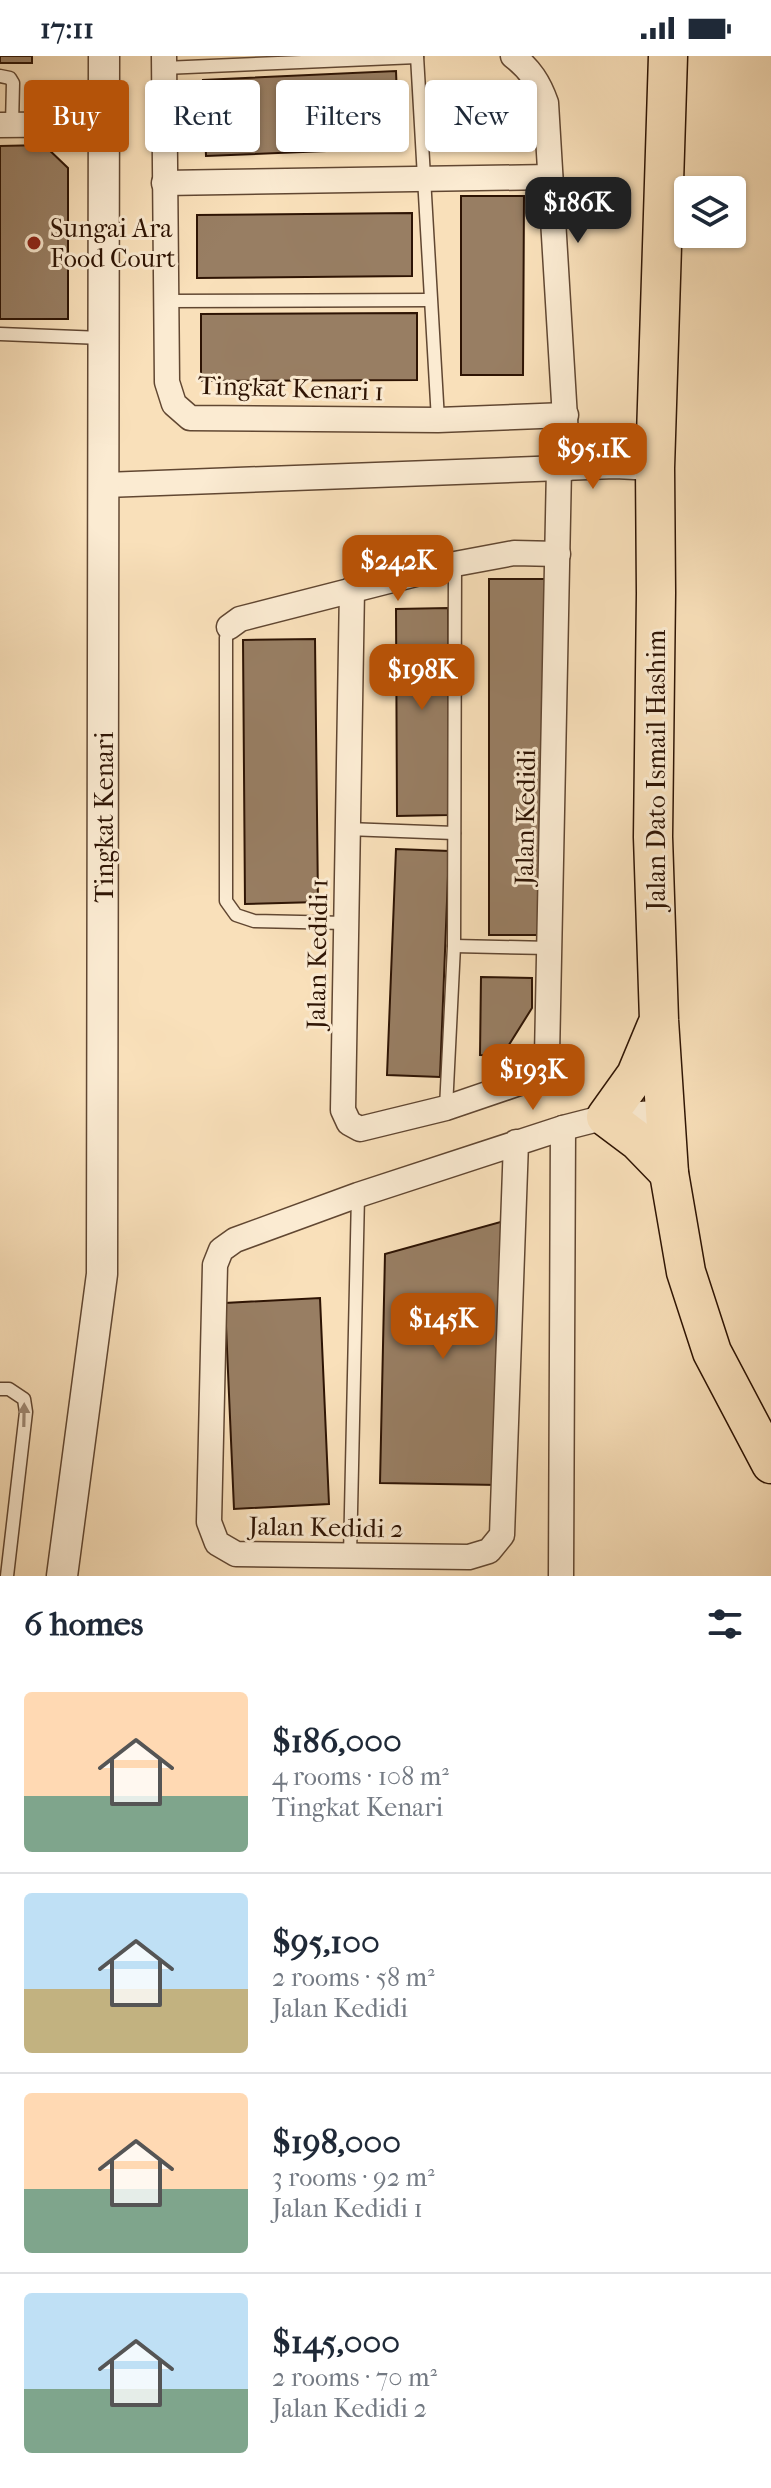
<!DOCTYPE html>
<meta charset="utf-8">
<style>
body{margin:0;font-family:"IM FELL French Canon",serif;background:#f2f2f3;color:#1f2937;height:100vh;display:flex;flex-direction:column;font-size:30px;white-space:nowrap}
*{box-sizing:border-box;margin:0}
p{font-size:26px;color:#747a83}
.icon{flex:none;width:44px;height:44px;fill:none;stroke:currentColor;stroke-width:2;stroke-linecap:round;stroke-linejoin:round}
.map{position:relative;height:1520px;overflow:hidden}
.side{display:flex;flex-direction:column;background:#fff;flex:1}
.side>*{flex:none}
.top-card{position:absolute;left:24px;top:24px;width:724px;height:72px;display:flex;gap:16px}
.buttons{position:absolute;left:674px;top:120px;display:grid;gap:16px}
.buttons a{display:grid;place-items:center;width:72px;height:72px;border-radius:8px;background:#fff;box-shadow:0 2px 6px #0004;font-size:40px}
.price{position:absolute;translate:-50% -68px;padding:0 18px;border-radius:16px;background:#b45309;color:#fff;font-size:26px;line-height:52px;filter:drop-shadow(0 2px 4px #0008)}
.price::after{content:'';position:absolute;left:50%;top:48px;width:24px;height:18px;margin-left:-12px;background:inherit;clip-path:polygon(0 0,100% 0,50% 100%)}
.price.selected{background:#222;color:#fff}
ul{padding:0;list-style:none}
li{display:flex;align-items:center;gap:24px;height:200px;padding:0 24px}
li+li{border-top:2px solid #e0e1e3}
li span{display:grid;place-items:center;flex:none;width:224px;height:160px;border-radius:8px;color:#555}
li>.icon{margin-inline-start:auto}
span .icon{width:96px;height:96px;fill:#fffc;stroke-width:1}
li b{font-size:34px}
h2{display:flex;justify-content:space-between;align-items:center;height:96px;padding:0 24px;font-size:34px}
.chip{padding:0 28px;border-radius:8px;background:#fff;box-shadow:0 2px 6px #0004;font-size:28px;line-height:72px}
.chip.selected{background:#b45309;color:#fff}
.status{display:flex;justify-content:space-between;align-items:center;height:56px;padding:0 40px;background:#fff;direction:ltr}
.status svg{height:22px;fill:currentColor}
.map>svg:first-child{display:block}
.building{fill:#987e63;stroke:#2e1404;stroke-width:2}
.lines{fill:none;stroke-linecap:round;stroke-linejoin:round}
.service-casing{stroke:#614732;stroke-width:15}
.minor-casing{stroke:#614732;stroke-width:27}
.tertiary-casing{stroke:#614732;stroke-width:33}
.primary-casing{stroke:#2e1404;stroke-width:41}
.service{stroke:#fbebd2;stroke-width:12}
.minor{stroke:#fbebd2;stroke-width:24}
.tertiary{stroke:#fbebd2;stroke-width:30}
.primary{stroke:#f9e0ba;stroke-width:38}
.oneway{fill:#9f8a75}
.poi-dot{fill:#8f2418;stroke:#fbebd2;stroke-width:3}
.labels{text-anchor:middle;stroke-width:6;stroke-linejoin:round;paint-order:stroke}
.poi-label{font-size:26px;fill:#2e1404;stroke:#fbebd2;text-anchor:start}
.street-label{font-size:26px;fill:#2e1404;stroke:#fbebd2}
</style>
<div class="status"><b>17:11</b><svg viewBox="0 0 49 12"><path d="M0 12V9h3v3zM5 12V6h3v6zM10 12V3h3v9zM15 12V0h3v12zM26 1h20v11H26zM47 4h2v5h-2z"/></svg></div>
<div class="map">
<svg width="771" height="1520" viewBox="0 0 771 1520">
<rect width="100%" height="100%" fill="#f9e0ba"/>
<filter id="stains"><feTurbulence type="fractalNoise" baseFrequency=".0025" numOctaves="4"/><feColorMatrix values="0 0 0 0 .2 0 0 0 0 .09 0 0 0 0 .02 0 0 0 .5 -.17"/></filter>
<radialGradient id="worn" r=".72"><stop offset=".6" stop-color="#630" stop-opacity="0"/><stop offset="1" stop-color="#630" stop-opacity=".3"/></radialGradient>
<g class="building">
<rect x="0" y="0" width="32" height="7"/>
<path d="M396 15 399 92 206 100 203 24Z"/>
<path d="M524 27 526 88 450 91 448 30Z"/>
<path d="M44 89 68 112V263H0V90Z"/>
<path d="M461 140H524L523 319H461Z"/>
<path d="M412 157V220L197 222V159Z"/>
<path d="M417 257V324L201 325V258Z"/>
<rect x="489" y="523" width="57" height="356"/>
<path d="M448 552 449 759 397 760 396 553Z"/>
<path d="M315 583 318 846 245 848 243 584Z"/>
<path d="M396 793 449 795 440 1021 387 1019Z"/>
<path d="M481 921 532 922V952L502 1000 480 999Z"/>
<path d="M504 1165 498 1429 380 1427 385 1198Z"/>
<path d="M320 1242 329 1448 234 1453 225 1247Z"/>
</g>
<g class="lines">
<defs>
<g id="service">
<path d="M417 0 438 364"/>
<path d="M164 12 417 1"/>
<path d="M0 20 10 22 13 27 12 69"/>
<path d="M165 245 430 244"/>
<path d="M0 278 102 282"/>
<path d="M229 571 226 582V845L236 859 254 865 346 867"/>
<path d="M347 773 454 777"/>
<path d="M454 890 550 892"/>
<path d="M446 1052 454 890 455 508"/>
<path d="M0 1333H9L24 1343 26 1356 7 1520"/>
<path d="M350 1500 358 1139"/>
</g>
<g id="minor">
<path d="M164 0 167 326 174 348 190 362 438 364 566 359"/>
<path d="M513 0C530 13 539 27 546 47L568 412"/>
<path d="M0 69 105 68"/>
<path d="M164 127 550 121"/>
<path d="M105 429 615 410 655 412"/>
<path d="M352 533 343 1054 349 1067 360 1073 446 1052 534 1022 543 1013 547 1000 559 412"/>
<path d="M229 571 240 563 455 508 514 497 558 498"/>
<path d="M516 1086 502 1479 489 1495 469 1501 236 1498 217 1487 209 1466 215 1209 221 1194 235 1184 358 1139 563 1072 606 1061 665 1056"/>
<path d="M561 1520 563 1072"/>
</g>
<path id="tertiary" d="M62 1520 102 1218 104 0"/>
<g id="primary">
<path d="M668 0 655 412 656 537 653 781 659 964 669 1117 686 1216 712 1296 771 1408"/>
<path d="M656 971 636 1019 606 1061 638 1085 669 1117"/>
</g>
</defs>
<use href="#service" class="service-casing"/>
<use href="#minor" class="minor-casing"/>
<use href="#tertiary" class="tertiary-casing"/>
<use href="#primary" class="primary-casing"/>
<use href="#service" class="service"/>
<use href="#minor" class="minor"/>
<use href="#tertiary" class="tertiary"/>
<use href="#primary" class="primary"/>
</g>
<defs><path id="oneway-solid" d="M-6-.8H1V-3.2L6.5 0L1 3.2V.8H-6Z" transform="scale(2)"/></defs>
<use class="oneway" href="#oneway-solid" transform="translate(24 1359) rotate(-89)"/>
<circle class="poi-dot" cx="34" cy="187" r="8"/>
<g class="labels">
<g class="poi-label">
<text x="50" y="181">Sungai Ara<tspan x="50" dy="30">Food Court</tspan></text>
</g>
<g class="street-label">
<text transform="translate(291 332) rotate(2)" y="9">Tingkat Kenari 1</text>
<text transform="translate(656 714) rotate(-90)" y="9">Jalan Dato Ismail Hashim</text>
<text transform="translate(104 761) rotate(-90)" y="9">Tingkat Kenari</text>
<text transform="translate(525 761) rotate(-89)" y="9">Jalan Kedidi</text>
<text transform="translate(317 898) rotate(-89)" y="9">Jalan Kedidi 1</text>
<text transform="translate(326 1471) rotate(1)" y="9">Jalan Kedidi 2</text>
</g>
</g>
<rect width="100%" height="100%" filter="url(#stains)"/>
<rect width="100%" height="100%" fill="url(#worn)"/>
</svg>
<div class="buttons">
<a><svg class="icon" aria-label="layers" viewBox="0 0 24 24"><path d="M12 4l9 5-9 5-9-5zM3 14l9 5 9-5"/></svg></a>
</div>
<b class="price selected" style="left:578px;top:189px">$186K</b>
<b class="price" style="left:593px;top:435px">$95.1K</b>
<b class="price" style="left:398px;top:547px">$242K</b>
<b class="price" style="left:422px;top:656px">$198K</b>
<b class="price" style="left:533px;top:1056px">$193K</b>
<b class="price" style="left:443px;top:1305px">$145K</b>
<div class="top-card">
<a class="chip selected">Buy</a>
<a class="chip">Rent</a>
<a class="chip">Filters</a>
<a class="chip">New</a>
</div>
</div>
<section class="side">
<h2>6 homes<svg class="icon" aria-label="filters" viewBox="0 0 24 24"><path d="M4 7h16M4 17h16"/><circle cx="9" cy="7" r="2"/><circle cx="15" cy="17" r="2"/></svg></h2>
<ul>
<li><span style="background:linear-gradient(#ffd9b3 65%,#7fa58c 0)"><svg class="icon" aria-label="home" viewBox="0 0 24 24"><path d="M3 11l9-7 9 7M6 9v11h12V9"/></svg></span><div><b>$186,000</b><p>4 rooms · 108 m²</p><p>Tingkat Kenari</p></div></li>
<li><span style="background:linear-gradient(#bfe0f5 60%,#c2b280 0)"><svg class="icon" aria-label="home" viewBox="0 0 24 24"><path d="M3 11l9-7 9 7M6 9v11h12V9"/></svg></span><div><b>$95,100</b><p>2 rooms · 58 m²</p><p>Jalan Kedidi</p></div></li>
<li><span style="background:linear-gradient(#ffd9b3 60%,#7fa58c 0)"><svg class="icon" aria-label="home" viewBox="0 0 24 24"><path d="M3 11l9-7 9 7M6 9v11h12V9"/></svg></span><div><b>$198,000</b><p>3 rooms · 92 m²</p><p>Jalan Kedidi 1</p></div></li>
<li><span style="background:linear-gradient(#bfe0f5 60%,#7fa58c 0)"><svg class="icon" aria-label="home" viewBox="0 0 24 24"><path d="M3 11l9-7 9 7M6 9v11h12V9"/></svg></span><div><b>$145,000</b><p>2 rooms · 70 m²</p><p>Jalan Kedidi 2</p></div></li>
</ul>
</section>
